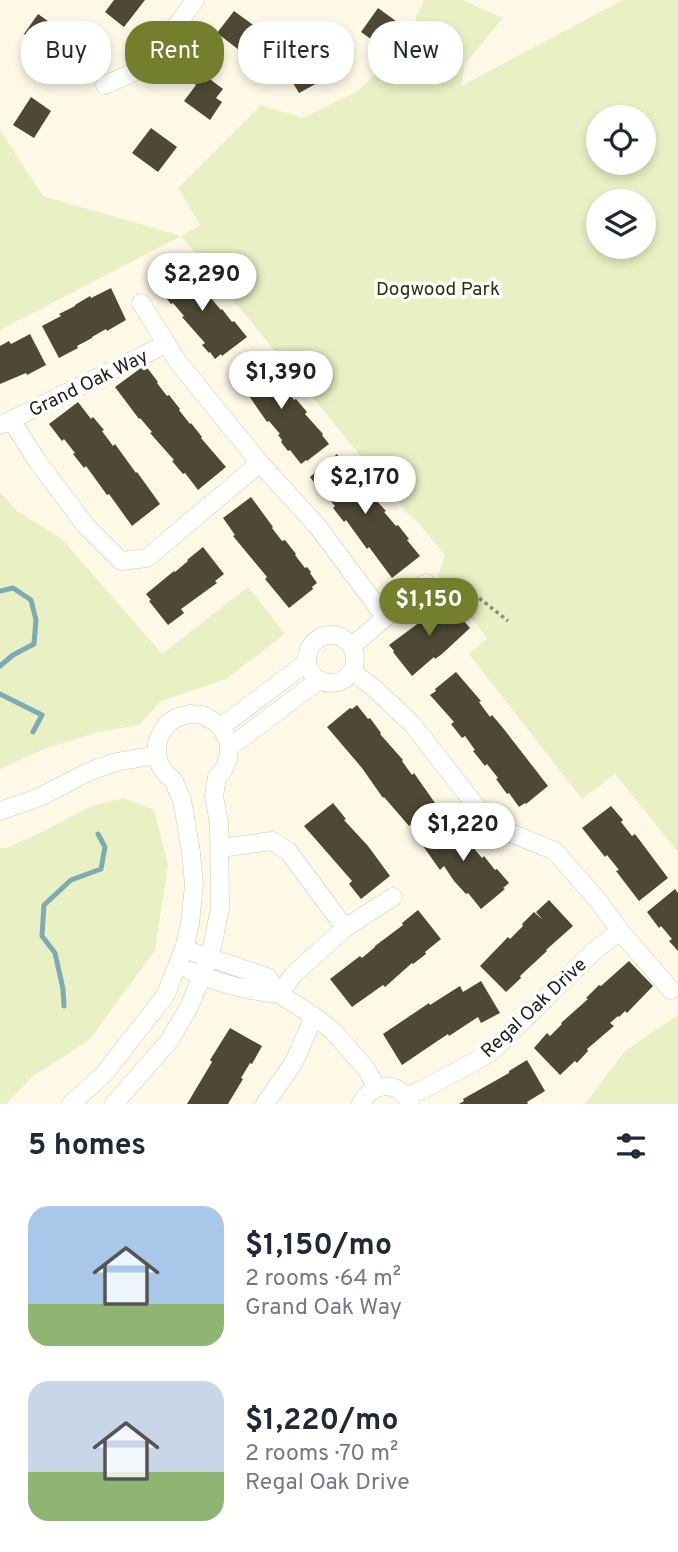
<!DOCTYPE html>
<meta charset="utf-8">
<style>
body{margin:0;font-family:Overpass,sans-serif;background:#f2f2f3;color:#1f2937;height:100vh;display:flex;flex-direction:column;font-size:26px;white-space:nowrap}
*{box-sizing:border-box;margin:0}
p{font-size:23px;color:#747a83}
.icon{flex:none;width:38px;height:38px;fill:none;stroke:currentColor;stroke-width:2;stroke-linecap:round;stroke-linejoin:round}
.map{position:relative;height:1104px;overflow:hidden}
.drawer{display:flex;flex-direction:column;background:#fff;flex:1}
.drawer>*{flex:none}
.hud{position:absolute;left:21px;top:21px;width:637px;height:63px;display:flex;gap:14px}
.buttons{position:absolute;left:586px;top:105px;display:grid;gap:14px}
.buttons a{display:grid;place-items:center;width:70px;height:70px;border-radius:50%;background:#fff;box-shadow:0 4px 10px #0003;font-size:35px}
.price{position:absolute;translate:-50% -60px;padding:0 16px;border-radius:24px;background:#fff;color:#222;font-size:23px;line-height:46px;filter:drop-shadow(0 2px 4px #0008)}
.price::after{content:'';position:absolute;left:50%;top:42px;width:21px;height:16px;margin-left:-10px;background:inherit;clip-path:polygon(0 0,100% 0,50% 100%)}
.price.on{background:#737f2d;color:#fff}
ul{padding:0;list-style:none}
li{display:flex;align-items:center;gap:21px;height:175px;padding:0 28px}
li span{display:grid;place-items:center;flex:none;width:196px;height:140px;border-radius:21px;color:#555}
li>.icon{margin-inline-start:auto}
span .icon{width:84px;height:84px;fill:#fffc;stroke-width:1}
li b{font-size:30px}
h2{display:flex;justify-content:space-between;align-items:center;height:84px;padding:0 28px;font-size:30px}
.chip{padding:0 24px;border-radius:28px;background:#fff;box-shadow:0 4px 10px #0003;font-size:24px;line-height:63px}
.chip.on{background:#737f2d;color:#fff}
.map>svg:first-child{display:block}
.green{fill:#e8f0c4;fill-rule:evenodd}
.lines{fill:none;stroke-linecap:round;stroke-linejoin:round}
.stream{stroke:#7daab3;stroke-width:5}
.building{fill:#4f4835}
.minor-casing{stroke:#d0c8b2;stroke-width:19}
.path{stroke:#8f8b7e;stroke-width:3.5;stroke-dasharray:3.5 3.5;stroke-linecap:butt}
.minor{stroke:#fff;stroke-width:18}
.labels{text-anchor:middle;stroke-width:7;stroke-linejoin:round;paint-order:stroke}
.park-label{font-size:19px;fill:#2d3108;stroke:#fff}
.street-label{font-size:19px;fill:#232018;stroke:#fff}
</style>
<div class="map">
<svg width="678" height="1104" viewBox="0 0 678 1104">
<rect width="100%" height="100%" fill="#fef8e6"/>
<g class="green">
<path d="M424 0H462L503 18 465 64 461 86 623 0H678V852L615 774 582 799 469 654 487 638 438 576 445 555 416 520 408 514 181 236 0 330V130L43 196 181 236 200 225 178 188 261 105 302 118 358 91 403 48ZM598 117H644V163H598ZM598 201H644V247H598Z"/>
<path d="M0 492 17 511 62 539 162 654 248 587 285 634 226 679 161 701 139 725 98 732 44 749 0 769Z"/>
<path d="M124 798 154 810 168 865 155 950 90 1039 32 1077 6 1104H0V848H7L44 831 91 806Z"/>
<path d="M678 1015V1104H585L625 1051Z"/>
</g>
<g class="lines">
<g class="stream">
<path d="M0 591 13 588 31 600 36 620 34 644 13 655 0 666"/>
<path d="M0 694 42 715 33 732"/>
<path d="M64 1006 63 989 55 953 42 936 44 905 71 880 101 869 105 847 98 834"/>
</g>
</g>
<g class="building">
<path d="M114 0H145L124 27 105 12Z"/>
<path d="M378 8 400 24 382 47 361 32Z"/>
<path d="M234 11 260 30 243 53 217 33Z"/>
<path d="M38 14 69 36 54 56 24 34Z"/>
<path d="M317 43 334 74 299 93 293 83 295 81 284 61Z"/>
<path d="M199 71 223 89 216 98 222 102 210 120 184 101 196 85 191 81Z"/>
<path d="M31 97 51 111 34 138 13 125Z"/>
<path d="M151 128 177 147 158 172 132 153Z"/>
<path d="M186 266 211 294 209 296 221 310 222 309 232 322 234 321 247 337 222 356 221 354 215 359 210 352 209 353 202 345 205 343 182 317 184 316 173 303 171 304 159 289 165 284 164 283Z"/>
<path d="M111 288 126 320 107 331 106 329 92 337V338L77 346 78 348 59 358 42 326 61 316 59 314 75 306V305L90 296 91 298Z"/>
<path d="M30 334 46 365 27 375 26 373 0 384V346L9 341 11 344Z"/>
<path d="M259 357 285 385 283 386 294 400 296 399 307 412 305 414 323 434 322 435 329 444 307 461 306 460 301 464 290 450 288 451 281 442 282 440 278 435 280 434 269 421 267 422 247 393 244 395 233 379Z"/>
<path d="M145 365 158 382 157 383 167 396 169 395 180 409 179 410 190 424 191 423 202 437 201 438 226 467 198 490 185 473 183 474 172 461 174 460 150 433 152 432 140 418 139 419 115 387Z"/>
<path d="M78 402 91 419 93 417 104 430 102 431 113 446 115 444 136 473 137 472 160 504 132 526 109 494 107 495 86 466 84 468 73 454 75 453 64 439 62 441 49 424Z"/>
<path d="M337 454 350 472 353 470 364 483 362 485 386 511 384 512 396 526 398 525 409 539 407 540 420 556 392 578 369 547 367 549 346 520 344 522 333 508 335 506 324 493 323 494 310 477Z"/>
<path d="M251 497 273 527 272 528 282 541 285 540 296 554 295 555 305 568 307 567 311 572 310 573 317 583 312 587 313 589 289 608 265 579 267 577 233 536 235 535 223 518Z"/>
<path d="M203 547 224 574 215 581 217 583 181 609 184 613 168 625 149 601 151 600 146 594 174 571 175 572 188 561 187 560Z"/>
<path d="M447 602 470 628 442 654 435 659 434 657 412 676 393 652 394 651 389 645Z"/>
<path d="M456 672 481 701 479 702 490 717 492 715 503 728 548 786 526 804 525 803 519 807 509 793 507 794 496 779 498 778 487 764 485 766 473 751 475 750 465 736 462 738 451 724 454 722 430 695 436 691 435 689Z"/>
<path d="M357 705 368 719 370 718 381 733 380 734 403 760 402 761 412 775 414 773 435 803 430 807 431 809 409 826 384 797 383 798 362 768 327 727 350 708 352 709Z"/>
<path d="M333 803 346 819 344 820 368 846 390 876 361 899 349 884 352 881 304 826Z"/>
<path d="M611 806 623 820 621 822 632 836 635 834 668 878 639 901 616 871 619 870 607 855 605 857 582 828Z"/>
<path d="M448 817 461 831 459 833 469 846 471 845 482 858 484 856 495 870 497 869 509 883 503 888 505 889 481 909 468 893 466 894 454 881 444 866 440 870 418 839 442 820 443 821Z"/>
<path d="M675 889 678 893V951L669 941 672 939 661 926 659 928 647 912Z"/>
<path d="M549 900 573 926 546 950 547 951 520 976 521 978 506 992 480 966 508 937 510 939 523 926 522 924 534 912 543 920 536 912Z"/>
<path d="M418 910 441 939 425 952 426 954 413 964 412 963 385 987 383 985 352 1007 330 979 360 956 362 958 375 947V946L403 925 402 923Z"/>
<path d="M629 961 653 986 627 1013 625 1011 619 1017 618 1016 610 1023 614 1026 587 1049 588 1051 577 1063 575 1061 560 1075 534 1048 547 1033 550 1036 562 1024 561 1023 588 999 586 998 599 985 601 986Z"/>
<path d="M481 981 500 1013 481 1023 478 1017 449 1036 448 1034 433 1044 402 1065 383 1034 429 1003 430 1005 460 986 463 992Z"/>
<path d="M230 1028 262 1046 252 1064 250 1063 241 1078 243 1079 228 1104H187L212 1062 210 1060Z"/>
<path d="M527 1060 545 1091 527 1102 528 1104H459L464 1101 463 1099 509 1073V1071Z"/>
</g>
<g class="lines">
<defs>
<g id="minor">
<path d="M105 85 139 70 154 57 195 0"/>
<path d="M141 303 178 362 260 463 318 527 385 617"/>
<path d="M11 420 38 462 85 525 121 561 147 558 260 463"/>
<path d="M3 424 166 344"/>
<circle cx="331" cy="659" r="24"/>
<path d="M352 646 426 583"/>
<path d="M352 671 375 689 412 724 491 825 555 851 600 903 620 931 671 990"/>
<path d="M221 727 307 662"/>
<path d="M229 748 319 680"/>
<path d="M0 811 40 797 88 772 116 762 157 755"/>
<path d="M220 848 272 841 288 851 345 928"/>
<path d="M184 949 267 977 279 994 314 1016 333 1031 367 1070 377 1088"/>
<path d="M191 971C218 983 249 991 279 994"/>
<path d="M279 994 293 975 345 928 393 897"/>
<path d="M406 1096 422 1090 490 1053 594 951 620 931"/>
<path d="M71 1104 104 1074 165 996 184 949 190 924 194 885 191 852 182 800 173 780 165 773 160 765 157 755V744L161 733 168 723 178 717 190 714 202 715 212 720 221 727 228 740 229 748 228 759 224 769 217 777 214 796 219 823 220 908 210 957 189 1007 169 1041 114 1104"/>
<path d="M265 1104 294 1062 314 1016"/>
<path d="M361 1104C372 1081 399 1080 410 1104"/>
</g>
</defs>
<use href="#minor" class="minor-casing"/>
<path class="path" d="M443 584 459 582 508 621"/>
<use href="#minor" class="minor"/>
</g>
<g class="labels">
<g class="park-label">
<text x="438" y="295">Dogwood Park</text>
</g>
<g class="street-label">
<text transform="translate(88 382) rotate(-26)" y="7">Grand Oak Way</text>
<text transform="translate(533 1007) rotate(-43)" y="7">Regal Oak Drive</text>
</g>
</g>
</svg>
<div class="buttons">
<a><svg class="icon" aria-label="locate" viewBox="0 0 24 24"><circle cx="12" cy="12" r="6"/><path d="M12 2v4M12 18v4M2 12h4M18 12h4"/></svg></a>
<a><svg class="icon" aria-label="layers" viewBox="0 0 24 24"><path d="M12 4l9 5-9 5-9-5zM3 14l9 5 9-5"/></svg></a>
</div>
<b class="price" style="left:202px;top:313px">$2,290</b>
<b class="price" style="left:281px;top:411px">$1,390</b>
<b class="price" style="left:365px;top:516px">$2,170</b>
<b class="price on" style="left:429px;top:638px">$1,150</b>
<b class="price" style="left:463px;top:863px">$1,220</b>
<div class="hud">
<a class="chip">Buy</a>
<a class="chip on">Rent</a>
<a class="chip">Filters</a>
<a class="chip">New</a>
</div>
</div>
<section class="drawer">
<h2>5 homes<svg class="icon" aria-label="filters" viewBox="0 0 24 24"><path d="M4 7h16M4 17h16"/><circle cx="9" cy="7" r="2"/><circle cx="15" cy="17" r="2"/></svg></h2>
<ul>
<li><span style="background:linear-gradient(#a9c7e8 70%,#8fb573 0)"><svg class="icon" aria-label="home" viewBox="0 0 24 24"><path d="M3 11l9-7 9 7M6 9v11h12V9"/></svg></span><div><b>$1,150/mo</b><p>2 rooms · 64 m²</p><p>Grand Oak Way</p></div></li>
<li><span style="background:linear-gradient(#c9d6e8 65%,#8fb573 0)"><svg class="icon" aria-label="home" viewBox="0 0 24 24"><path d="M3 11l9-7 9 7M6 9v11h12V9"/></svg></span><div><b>$1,220/mo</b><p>2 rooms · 70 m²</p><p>Regal Oak Drive</p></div></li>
</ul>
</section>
